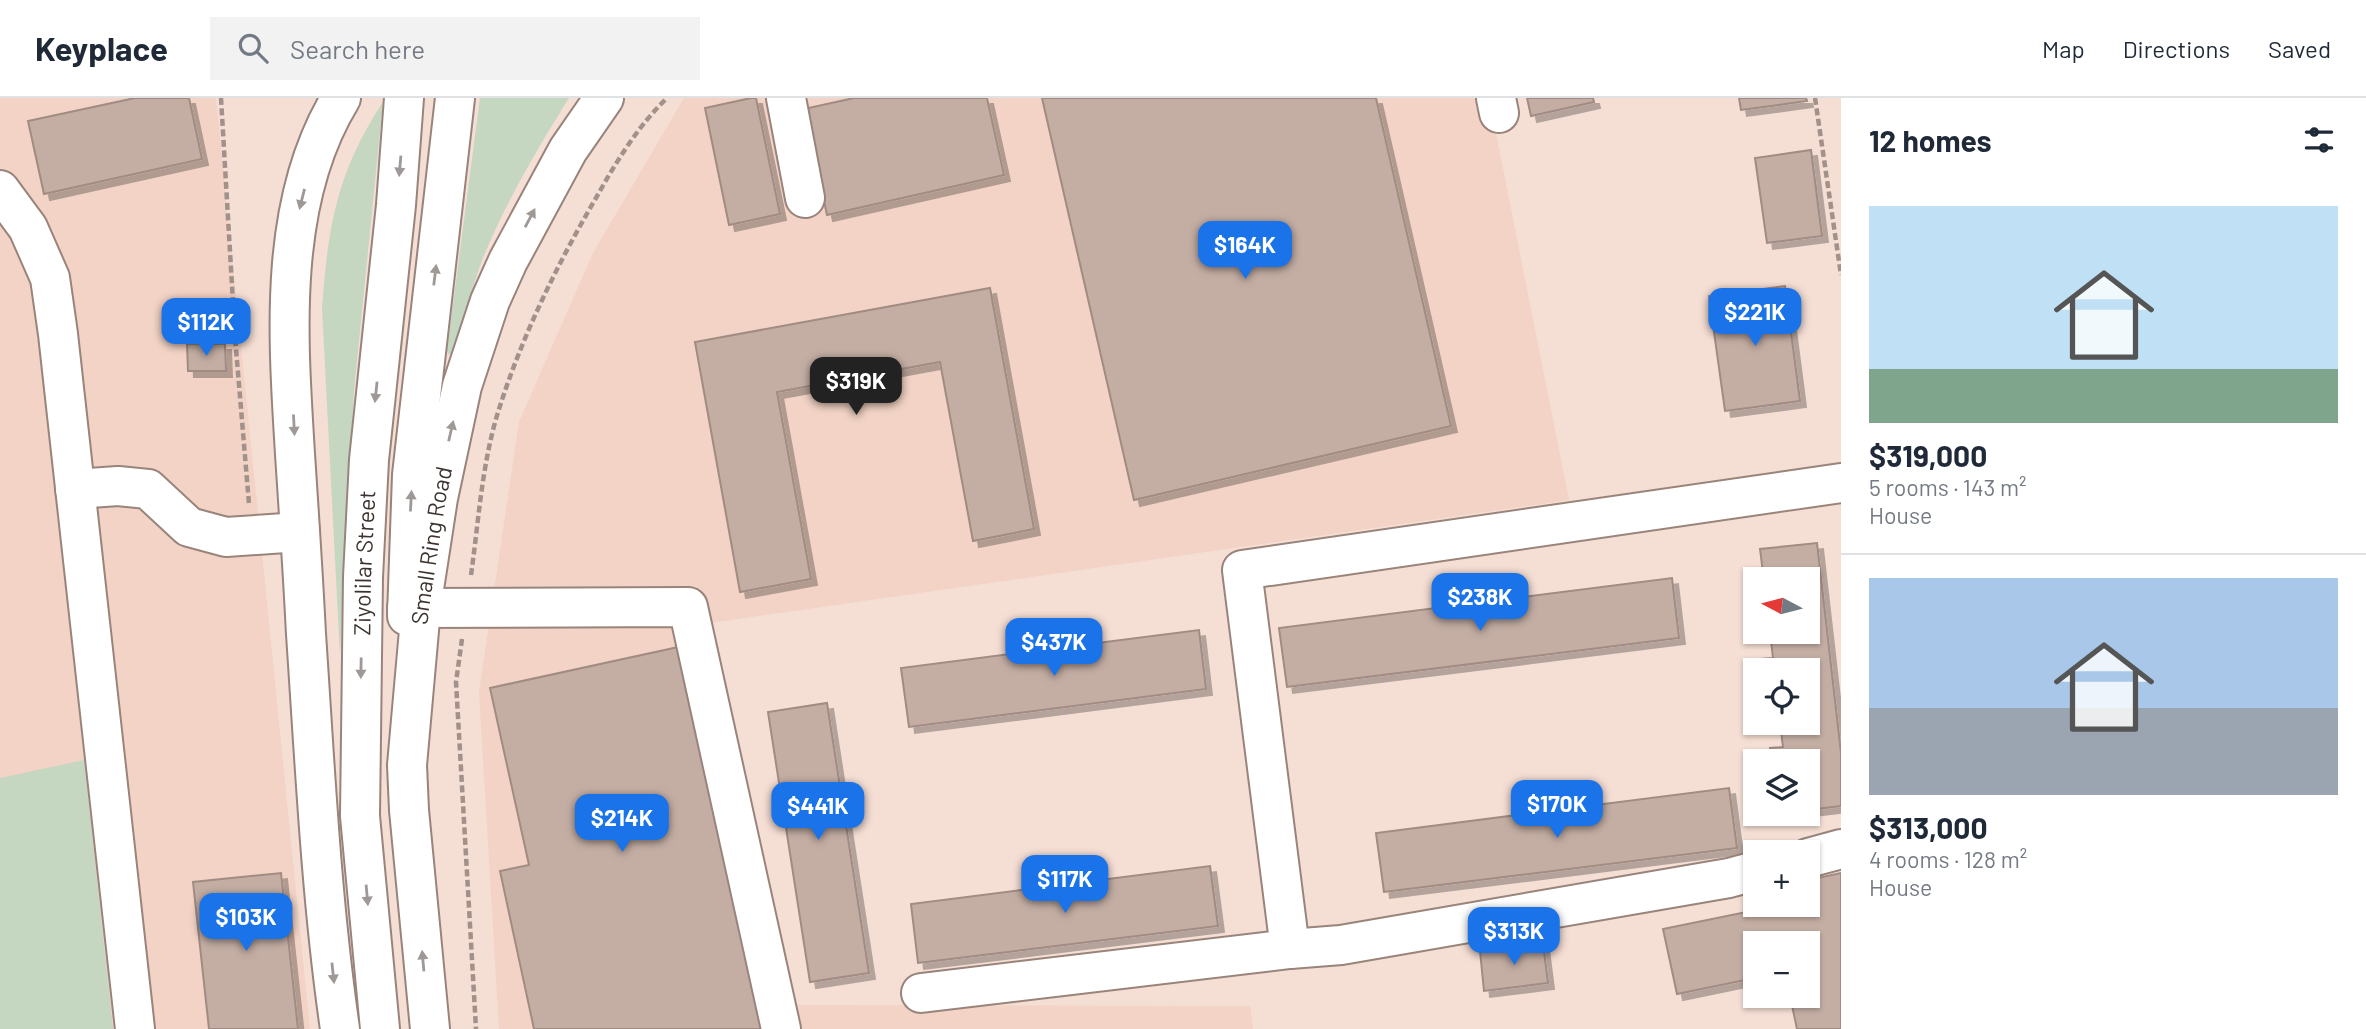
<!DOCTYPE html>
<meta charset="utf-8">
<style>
body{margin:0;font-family:Barlow,sans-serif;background:#f2f2f3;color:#1f2937;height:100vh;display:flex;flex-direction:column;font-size:26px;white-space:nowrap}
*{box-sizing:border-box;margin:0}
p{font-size:23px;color:#747a83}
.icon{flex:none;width:38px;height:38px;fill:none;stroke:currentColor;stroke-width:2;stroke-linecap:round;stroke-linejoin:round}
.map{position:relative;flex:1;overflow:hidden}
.sheet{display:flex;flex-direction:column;background:#fff;width:525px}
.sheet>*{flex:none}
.needle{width:46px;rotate:277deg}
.fabs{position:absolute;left:1743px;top:469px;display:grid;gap:14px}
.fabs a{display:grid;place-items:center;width:77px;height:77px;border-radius:0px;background:#fff;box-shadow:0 2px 5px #0004;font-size:35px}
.price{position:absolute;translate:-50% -60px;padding:0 16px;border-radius:14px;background:#1a73e8;color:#fff;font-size:23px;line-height:46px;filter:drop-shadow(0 2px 4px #0008)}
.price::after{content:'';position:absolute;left:50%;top:42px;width:21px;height:16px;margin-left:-10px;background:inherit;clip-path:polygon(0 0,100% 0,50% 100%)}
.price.on{background:#222;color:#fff}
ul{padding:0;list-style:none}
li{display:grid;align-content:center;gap:14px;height:371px;padding:0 28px}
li+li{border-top:2px solid #e0e1e3}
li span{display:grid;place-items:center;height:217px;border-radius:0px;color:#555}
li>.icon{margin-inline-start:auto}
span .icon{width:126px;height:126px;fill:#fffc;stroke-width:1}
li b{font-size:30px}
h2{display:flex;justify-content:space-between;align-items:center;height:84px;padding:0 28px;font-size:30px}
header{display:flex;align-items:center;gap:42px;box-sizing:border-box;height:98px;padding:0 35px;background:#fff;border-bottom:2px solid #e0e1e3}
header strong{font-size:33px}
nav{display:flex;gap:38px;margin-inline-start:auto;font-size:24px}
.search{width:490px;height:63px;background:#f2f2f3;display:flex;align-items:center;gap:18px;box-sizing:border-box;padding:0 24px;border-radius:0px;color:#747a83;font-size:26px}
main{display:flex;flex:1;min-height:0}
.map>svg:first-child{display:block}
.built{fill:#f2d3c5}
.green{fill:#c5d6c1}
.building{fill:#c4aea4;stroke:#a18b82;stroke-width:2;filter:url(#shadow)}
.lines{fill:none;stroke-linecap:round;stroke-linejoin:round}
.minor-casing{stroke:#99847b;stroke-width:42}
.major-casing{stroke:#99847b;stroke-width:42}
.highway-casing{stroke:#99847b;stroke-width:42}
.path{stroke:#a2918a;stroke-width:4.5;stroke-dasharray:7 3.5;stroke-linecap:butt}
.minor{stroke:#fff;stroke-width:38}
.major{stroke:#fff;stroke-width:38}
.highway{stroke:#fff;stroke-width:38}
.oneway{fill:#9e9997}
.labels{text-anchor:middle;stroke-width:7;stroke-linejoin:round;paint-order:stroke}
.street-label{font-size:23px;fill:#3c332f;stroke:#ffece4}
</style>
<header>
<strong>Keyplace</strong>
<div class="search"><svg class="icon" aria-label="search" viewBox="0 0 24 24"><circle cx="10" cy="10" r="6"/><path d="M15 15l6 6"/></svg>Search here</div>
<nav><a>Map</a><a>Directions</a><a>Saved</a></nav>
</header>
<main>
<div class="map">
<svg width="1841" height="931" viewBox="0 0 1841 931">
<defs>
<filter id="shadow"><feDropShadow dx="6" dy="6" stdDeviation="0" flood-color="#0004"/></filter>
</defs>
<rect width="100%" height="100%" fill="#f5ded4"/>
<g class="built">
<path d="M0 0H216L310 931H0Z"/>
<path d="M684 0H1489L1569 402 710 525 787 907 1250 908 1253 931H499L479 594 519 324 593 155Z"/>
</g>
<g class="green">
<path d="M480 0H569C536 53 504 107 481 165 470 195 464 228 451 256H448L447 252Z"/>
<path d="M383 4 354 293 340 557 322 210C328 128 337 74 383 4Z"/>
<path d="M84 662 113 931H0V680Z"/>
</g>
<g class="building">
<path d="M135 0H189L202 61 44 96 28 23Z"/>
<path d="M751 0H756L780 116 729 127 705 10Z"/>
<path d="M854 0H987L1004 77 827 117 804 11Z"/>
<path d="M1042 0H1376L1451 328 1134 402Z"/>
<path d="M1527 0H1593L1594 4 1531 18Z"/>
<path d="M1739 0H1806L1807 3 1741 12Z"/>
<path d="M1811 52 1822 138 1767 145 1755 60Z"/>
<path d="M1785 188 1800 303 1725 313 1709 198Z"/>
<path d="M990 190 1034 431 973 443 940 264 777 294 811 481 740 494 695 244Z"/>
<path d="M187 246H225L226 273H188Z"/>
<path d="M1817 445 1841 655V708L1808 712V663H1772L1770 650 1783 649 1780 625H1808V572H1762L1761 561 1773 560 1770 534H1808V481H1755V488L1754 476 1763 475 1760 451Z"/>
<path d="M1672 480 1679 540 1287 589 1279 530Z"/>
<path d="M1199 532 1206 591 909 629 901 570Z"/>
<path d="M683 548 765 931H534L500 773 529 767 490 590Z"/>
<path d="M827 605 869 875 810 884 768 614Z"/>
<path d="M1729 690 1737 750 1384 794 1376 735Z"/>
<path d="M1210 768 1218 828 918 865 911 806Z"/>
<path d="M281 775 298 931H209L193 784Z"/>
<path d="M1841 775V931H1797L1790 898H1808V845H1755V880L1677 896 1663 831 1771 809V807H1808V782Z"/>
<path d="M1543 846 1548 885 1484 893 1480 853Z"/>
</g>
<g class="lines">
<defs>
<g id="minor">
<path d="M786 0 805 100"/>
<path d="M1496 0 1499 15"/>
<path d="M0 92 28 130 50 180 58 236 135 931"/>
<path d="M75 391 118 388 148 391 189 429 226 439 300 434"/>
<path d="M407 510 688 509 781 931"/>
<path d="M1808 760 1841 751"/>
<path d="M1290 851 1242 472 1841 385"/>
<path d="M921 895 1290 851 1341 847 1729 780 1755 773"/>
</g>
<g id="major">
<path d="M407 518 412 377 455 0"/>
<path id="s1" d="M380 931 360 718 363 479 369 362 396 107 404 0"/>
</g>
<g id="highway">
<path d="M340 931C321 800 315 668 306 536 303 476 299 416 295 356 288 240 277 104 341 0"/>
<path id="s2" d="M430 931 409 712 407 667 421 510 438 400 462 288 490 203 508 163 568 52 604 0"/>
</g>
</defs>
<use href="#minor" class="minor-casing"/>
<use href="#major" class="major-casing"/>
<use href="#highway" class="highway-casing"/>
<g class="path">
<path d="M221 0 235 239 249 406"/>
<path d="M1815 0 1841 177"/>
<path d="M471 477C479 421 482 362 500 308 523 236 558 165 596 100 616 64 638 28 667 0"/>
<path d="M462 541 456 584 476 931"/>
</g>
<use href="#minor" class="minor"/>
<use href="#major" class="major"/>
<use href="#highway" class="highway"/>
</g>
<defs><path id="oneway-solid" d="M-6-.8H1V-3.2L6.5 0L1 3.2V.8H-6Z" transform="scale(1.75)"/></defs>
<g class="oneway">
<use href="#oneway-solid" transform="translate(400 68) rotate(95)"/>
<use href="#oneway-solid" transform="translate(302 101) rotate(104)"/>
<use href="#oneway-solid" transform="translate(530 120) rotate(-62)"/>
<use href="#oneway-solid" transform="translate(435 177) rotate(-83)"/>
<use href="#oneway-solid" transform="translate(376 294) rotate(96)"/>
<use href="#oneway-solid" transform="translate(294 327) rotate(87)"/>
<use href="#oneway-solid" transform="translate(451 333) rotate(-77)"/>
<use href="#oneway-solid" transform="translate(411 403) rotate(-87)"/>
<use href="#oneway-solid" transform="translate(361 570) rotate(91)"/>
<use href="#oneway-solid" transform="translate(367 797) rotate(85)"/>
<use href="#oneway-solid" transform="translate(423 863) rotate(-95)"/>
<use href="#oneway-solid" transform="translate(333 875) rotate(84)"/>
</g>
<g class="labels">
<g class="street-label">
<text dy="8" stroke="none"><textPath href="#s2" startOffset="486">Small Ring Road</textPath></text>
<text dy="8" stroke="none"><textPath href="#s1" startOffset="467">Ziyolilar Street</textPath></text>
</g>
</g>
</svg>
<div class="fabs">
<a><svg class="needle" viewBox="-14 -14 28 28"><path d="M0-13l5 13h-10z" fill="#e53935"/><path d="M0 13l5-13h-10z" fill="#747a83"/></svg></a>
<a><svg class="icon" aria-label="locate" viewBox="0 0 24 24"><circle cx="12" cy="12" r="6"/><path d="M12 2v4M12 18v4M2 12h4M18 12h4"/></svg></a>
<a><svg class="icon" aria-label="layers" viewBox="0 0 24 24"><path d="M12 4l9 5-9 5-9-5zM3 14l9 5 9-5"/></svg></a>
<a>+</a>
<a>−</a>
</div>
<b class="price" style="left:1245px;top:183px">$164K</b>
<b class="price" style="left:1755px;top:250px">$221K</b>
<b class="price" style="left:206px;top:260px">$112K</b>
<b class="price on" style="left:856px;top:319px">$319K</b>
<b class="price" style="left:1480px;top:535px">$238K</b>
<b class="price" style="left:1054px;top:580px">$437K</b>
<b class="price" style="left:1557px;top:742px">$170K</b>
<b class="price" style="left:818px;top:744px">$441K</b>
<b class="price" style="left:622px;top:756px">$214K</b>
<b class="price" style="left:1065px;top:817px">$117K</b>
<b class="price" style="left:246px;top:855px">$103K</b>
<b class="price" style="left:1514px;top:869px">$313K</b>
</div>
<section class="sheet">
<h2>12 homes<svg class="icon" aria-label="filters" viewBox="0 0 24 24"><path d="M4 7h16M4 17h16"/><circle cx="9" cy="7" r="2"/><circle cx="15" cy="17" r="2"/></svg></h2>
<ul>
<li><span style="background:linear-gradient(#bfe0f5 75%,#7fa58c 0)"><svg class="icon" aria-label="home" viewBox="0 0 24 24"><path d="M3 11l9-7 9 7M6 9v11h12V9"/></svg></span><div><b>$319,000</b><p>5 rooms · 143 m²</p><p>House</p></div></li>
<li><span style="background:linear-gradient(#a9c7e8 60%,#9aa5b1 0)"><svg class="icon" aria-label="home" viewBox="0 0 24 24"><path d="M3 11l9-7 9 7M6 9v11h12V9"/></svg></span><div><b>$313,000</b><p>4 rooms · 128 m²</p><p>House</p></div></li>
</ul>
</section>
</main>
